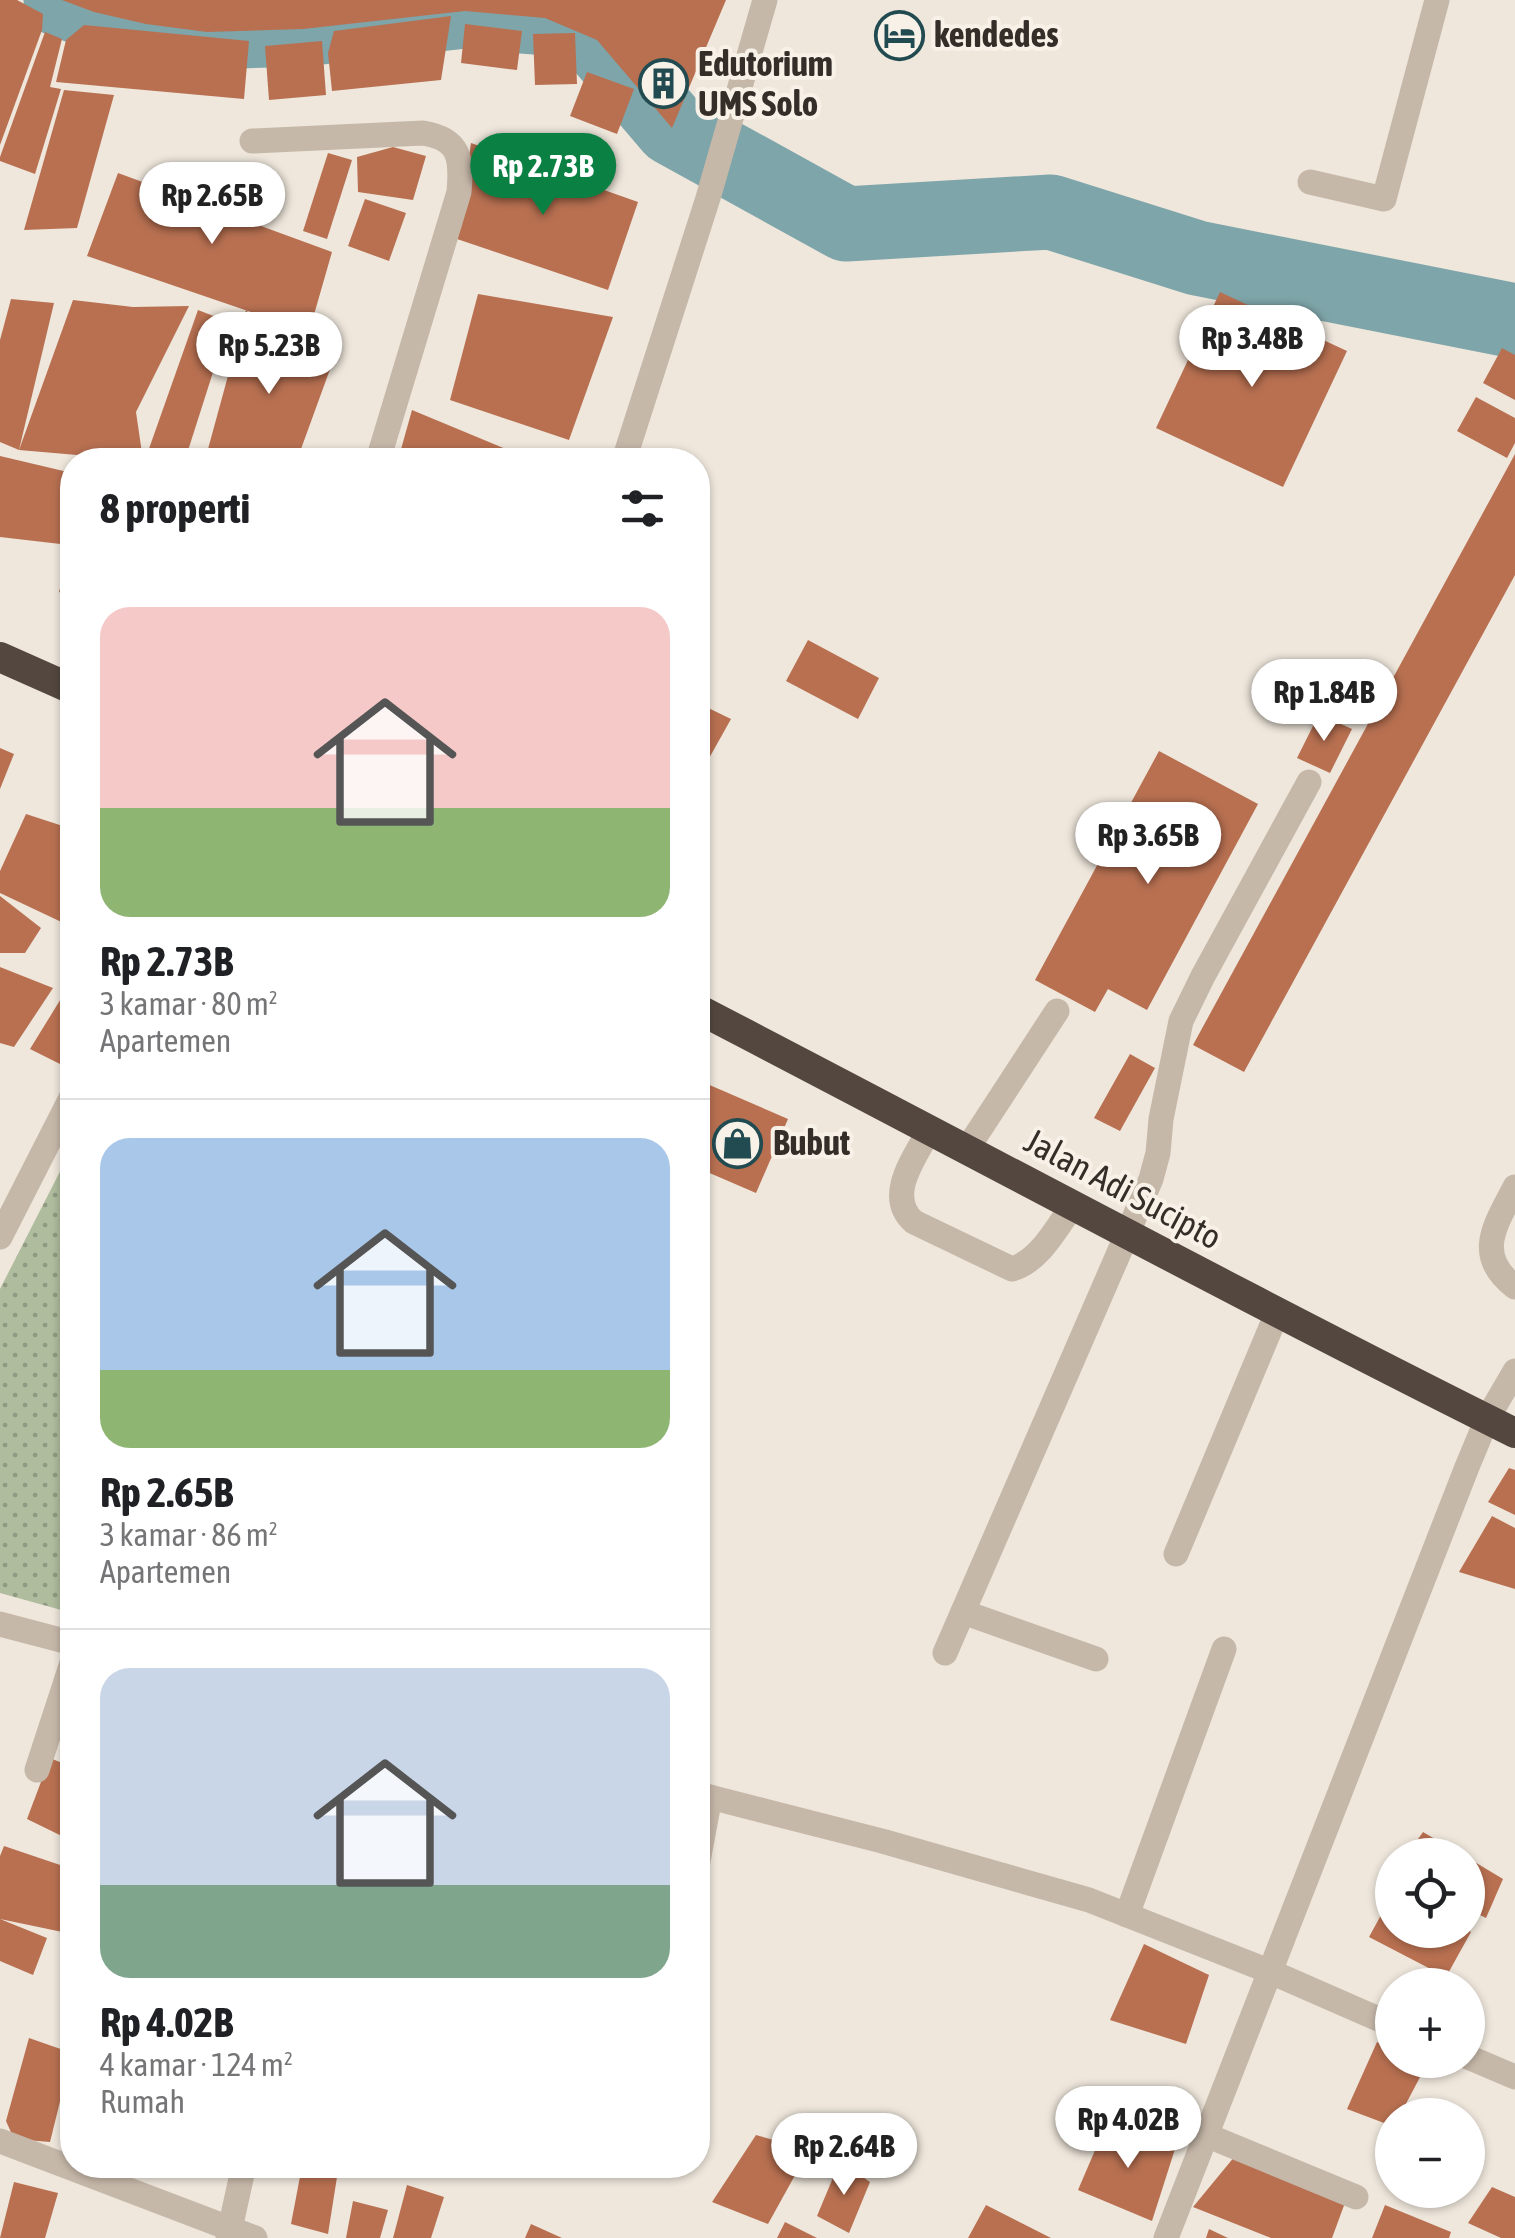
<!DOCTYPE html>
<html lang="id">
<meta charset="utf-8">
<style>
body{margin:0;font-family:"Asap Condensed",sans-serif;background:#f6f6f6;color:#202124;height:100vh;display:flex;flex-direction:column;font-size:38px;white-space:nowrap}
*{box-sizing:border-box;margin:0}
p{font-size:32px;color:#757577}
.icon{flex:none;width:55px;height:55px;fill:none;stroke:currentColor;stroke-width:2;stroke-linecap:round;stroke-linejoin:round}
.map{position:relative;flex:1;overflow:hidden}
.drawer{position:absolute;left:60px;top:448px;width:650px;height:1730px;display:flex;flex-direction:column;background:#fff;border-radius:40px;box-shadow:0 2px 8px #0004}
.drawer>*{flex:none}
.controls{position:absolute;left:1375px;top:1838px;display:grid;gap:20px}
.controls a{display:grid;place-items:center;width:110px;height:110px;border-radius:50%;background:#fff;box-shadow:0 2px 8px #0004;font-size:50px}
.price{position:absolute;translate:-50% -85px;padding:0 22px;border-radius:35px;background:#fff;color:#222;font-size:32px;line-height:65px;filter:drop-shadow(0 2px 5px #0008)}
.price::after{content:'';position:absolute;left:50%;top:60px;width:30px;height:22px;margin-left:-15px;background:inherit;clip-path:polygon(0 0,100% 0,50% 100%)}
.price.selected{background:#0b8043;color:#fff}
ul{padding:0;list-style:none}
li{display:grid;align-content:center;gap:20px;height:530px;padding:0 40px}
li+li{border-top:2px solid #e0e0e0}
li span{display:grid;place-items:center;height:310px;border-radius:30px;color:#555}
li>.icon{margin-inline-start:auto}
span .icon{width:180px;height:180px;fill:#fffc;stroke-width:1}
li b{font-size:42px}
h2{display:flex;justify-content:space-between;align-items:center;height:120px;padding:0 40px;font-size:42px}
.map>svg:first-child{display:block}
.grass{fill:url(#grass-dots)}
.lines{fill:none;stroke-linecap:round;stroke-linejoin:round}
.river{stroke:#7ea5a9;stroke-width:75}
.building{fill:#b87051}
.minor{stroke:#c6b8a9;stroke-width:25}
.highway{stroke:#544740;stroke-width:30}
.labels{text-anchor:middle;stroke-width:8;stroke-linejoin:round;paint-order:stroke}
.poi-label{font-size:35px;font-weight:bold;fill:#342d28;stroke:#f7f1e8;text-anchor:start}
.street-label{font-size:35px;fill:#342d28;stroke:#f7f1e8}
</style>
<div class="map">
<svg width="1515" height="2238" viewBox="0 0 1515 2238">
<defs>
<pattern id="grass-dots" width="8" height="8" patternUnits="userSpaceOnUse" patternTransform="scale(2.5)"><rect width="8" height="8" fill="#b0bc9e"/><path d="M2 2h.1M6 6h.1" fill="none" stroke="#909981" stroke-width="1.8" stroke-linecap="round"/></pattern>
</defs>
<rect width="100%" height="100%" fill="#efe7dc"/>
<path class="grass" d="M72 1148V1613L0 1593V1289Z"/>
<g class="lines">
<path class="river" d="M61 0 94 12 146 24 207 32 303 29 465 11 545 18 597 40 672 128 846 224 1051 212 1197 258 1515 321"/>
</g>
<g class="building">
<path d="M0 0H17L43 14 42 30 0 145Z"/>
<path d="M62 0H726L672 128 597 40 545 18 465 11 303 29 207 32 146 24 94 12Z"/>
<path d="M451 16 441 80 332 91 328 53 334 31Z"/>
<path d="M465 24 522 31 517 70 461 63Z"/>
<path d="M84 25 249 41 244 99 56 82 66 40Z"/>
<path d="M45 32 62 39 50 87 61 89 35 174 0 161V157Z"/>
<path d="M575 33 577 84 535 85 533 34Z"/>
<path d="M322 41 326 95 269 100 265 46Z"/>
<path d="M587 72 634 89 617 134 570 116Z"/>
<path d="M64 90 114 95 77 228 24 230Z"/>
<path d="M471 143 638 202 608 290 457 239Z"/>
<path d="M393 147 426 156 413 200 358 192 357 157Z"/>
<path d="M328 153 352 160 327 239 303 231Z"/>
<path d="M118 173 189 199 193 175 268 188 261 226 332 252 309 332 87 256Z"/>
<path d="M365 199 406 213 389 261 348 246Z"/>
<path d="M1220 292 1347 351 1283 487 1156 428Z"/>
<path d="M478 294 613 317 569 440 450 400Z"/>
<path d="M11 299 54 303 19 450 0 442V340Z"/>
<path d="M73 300 133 307 189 306 136 412 143 460H91L77 455 19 450Z"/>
<path d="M198 310 229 322 185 460H145Z"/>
<path d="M246 310 284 351 341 339 297 460H205Z"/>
<path d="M1502 348 1515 355V400L1483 383Z"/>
<path d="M1476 397 1515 418V443L1507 458 1457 431Z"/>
<path d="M412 410 532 460H398Z"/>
<path d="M1515 454V575L1244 1072 1193 1045Z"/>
<path d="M0 456 72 473V533L69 545 0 537Z"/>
<path d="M71 548H72V597L59 592Z"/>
<path d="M808 640 879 678 858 719 786 681Z"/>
<path d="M698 703 731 719 698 778Z"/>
<path d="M1319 714 1352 729 1330 773 1297 758Z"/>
<path d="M0 748 14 754 0 789Z"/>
<path d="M1159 751 1258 804 1147 1010 1108 989 1095 1012 1035 980Z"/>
<path d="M26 814 72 829V927L0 893V871Z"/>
<path d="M0 896 41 928 25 953H0Z"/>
<path d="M0 967 53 988 14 1047 0 1043Z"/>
<path d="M62 997 72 1002V1048L62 1065 30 1049Z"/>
<path d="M1130 1054 1155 1068 1120 1131 1094 1118Z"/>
<path d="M698 1080 788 1119 756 1193 698 1168Z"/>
<path d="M1509 1468 1515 1470V1515L1488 1502Z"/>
<path d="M1492 1516 1515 1528V1589L1459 1572Z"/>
<path d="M50 1758 72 1767V1841L27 1819Z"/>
<path d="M1423 1832 1462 1855H1407Z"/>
<path d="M4 1846 72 1869V1934L0 1919 47 1938 33 1975 0 1961V1856Z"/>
<path d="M1468 1858 1503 1879 1486 1918 1468 1909Z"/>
<path d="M1392 1895V1930H1468L1471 1932 1446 1977 1369 1937Z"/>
<path d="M1144 1944 1209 1975 1186 2044 1110 2020Z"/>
<path d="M66 1949 72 1950V1999L62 1995Z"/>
<path d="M29 2038 72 2053 50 2142 14 2139 6 2121Z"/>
<path d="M1377 2042 1392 2049V2060H1418L1427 2064 1400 2115H1392V2126L1347 2109Z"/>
<path d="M71 2083 72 2124 60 2122Z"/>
<path d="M1108 2120 1175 2149 1152 2221 1078 2190Z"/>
<path d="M756 2135 809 2150 768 2224 712 2202Z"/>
<path d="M1235 2156 1346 2200 1332 2238H1271L1193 2207Z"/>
<path d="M840 2161 870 2182 849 2233 817 2216Z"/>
<path d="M302 2166 337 2177 328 2234 291 2224Z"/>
<path d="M14 2182 58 2193 45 2238H0Z"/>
<path d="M407 2185 444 2197 431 2238H393Z"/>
<path d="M1492 2187 1515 2197V2238H1501L1468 2223Z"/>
<path d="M353 2201 388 2210 380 2238H346Z"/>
<path d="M986 2205 1051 2238H968Z"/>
<path d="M1385 2205 1451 2232 1449 2238H1372Z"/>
<path d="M785 2222 817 2238H777Z"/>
<path d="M531 2224 562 2238H525Z"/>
<path d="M1209 2229 1228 2238H1206Z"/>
</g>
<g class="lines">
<g class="minor">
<path d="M252 141 423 133C460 139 462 158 459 192L378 460"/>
<path d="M1310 182 1384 199 1437 0"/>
<path d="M624 460 708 198 765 0"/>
<path d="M930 1129C916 1156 884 1196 914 1222L1012 1269C1040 1261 1057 1227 1073 1205"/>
<path d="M967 1149 1057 1011"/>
<path d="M1515 1187C1496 1224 1473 1255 1515 1287"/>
<path d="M0 1237 72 1096"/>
<path d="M1176 1554 1277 1313"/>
<path d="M963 1612 1096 1659"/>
<path d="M0 1624 72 1643"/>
<path d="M945 1653 1151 1179 1158 1153 1161 1119 1181 1021 1203 976 1309 782"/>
<path d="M37 1770 72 1663"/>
<path d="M698 1794 882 1841 1089 1900 1271 1972 1392 2025"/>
<path d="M698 1861 710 1797"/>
<path d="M1127 1915 1224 1649"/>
<path d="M1468 2057 1515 2077"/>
<path d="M1206 2135 1356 2197"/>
<path d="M0 2141 255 2238"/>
<path d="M228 2238 244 2165"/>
<path d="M1166 2238 1467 1467 1487 1419 1515 1371"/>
</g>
<g class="highway">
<path d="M0 657 72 689"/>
<path d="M698 1009C970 1150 1240 1296 1515 1433"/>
</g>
</g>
<defs>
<symbol id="hotel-ring" viewBox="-11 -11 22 22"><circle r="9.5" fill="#f7f1e8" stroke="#224b51" stroke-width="1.5"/><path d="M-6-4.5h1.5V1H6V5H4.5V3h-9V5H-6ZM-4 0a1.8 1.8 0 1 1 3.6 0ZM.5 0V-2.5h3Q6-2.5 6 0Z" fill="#224b51"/></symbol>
<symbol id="building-ring" viewBox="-11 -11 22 22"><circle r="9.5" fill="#f7f1e8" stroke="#224b51" stroke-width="1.5"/><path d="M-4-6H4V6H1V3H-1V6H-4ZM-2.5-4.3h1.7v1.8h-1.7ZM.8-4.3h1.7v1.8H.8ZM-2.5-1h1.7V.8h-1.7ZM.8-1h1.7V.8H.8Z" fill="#224b51"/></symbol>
<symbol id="shop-ring" viewBox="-11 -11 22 22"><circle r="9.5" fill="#f7f1e8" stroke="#224b51" stroke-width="1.5"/><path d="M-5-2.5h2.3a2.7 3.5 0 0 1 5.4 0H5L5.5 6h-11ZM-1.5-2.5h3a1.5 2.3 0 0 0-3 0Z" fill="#224b51"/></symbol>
</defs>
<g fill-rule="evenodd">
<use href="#hotel-ring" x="872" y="8" width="55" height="55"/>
<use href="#building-ring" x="636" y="56" width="55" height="55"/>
<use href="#shop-ring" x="710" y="1116" width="55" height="55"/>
</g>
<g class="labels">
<g class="poi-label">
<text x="934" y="47">kendedes</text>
<text x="698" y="76">Edutorium<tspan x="698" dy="40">UMS Solo</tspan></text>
<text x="773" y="1155">Bubut</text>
</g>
<g class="street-label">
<text transform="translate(1123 1189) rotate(28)" y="12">Jalan Adi Sucipto</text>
</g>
</g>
</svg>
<div class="controls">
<a><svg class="icon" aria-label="locate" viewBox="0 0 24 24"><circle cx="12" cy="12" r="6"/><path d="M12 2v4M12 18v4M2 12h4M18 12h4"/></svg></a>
<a>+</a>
<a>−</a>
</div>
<b class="price selected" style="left:543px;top:218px">Rp 2.73B</b>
<b class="price" style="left:212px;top:247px">Rp 2.65B</b>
<b class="price" style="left:1252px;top:390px">Rp 3.48B</b>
<b class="price" style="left:269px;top:397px">Rp 5.23B</b>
<b class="price" style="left:1324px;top:744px">Rp 1.84B</b>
<b class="price" style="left:1148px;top:887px">Rp 3.65B</b>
<b class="price" style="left:1128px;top:2171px">Rp 4.02B</b>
<b class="price" style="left:844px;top:2198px">Rp 2.64B</b>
<section class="drawer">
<h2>8 properti<svg class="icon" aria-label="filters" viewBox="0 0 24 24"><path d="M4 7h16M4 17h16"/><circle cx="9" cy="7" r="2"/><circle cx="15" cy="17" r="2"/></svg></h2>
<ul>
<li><span style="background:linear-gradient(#f6c9c9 65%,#8fb573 0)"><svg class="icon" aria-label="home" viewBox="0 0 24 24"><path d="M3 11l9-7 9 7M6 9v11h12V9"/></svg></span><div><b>Rp 2.73B</b><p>3 kamar · 80 m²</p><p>Apartemen</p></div></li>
<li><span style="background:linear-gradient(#a9c7e8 75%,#8fb573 0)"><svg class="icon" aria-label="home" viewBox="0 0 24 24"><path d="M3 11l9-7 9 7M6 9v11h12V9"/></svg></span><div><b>Rp 2.65B</b><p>3 kamar · 86 m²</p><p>Apartemen</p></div></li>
<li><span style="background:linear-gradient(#c9d6e8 70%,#7fa58c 0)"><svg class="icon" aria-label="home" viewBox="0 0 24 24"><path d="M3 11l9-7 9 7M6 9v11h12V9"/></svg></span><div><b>Rp 4.02B</b><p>4 kamar · 124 m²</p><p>Rumah</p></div></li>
</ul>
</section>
</div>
